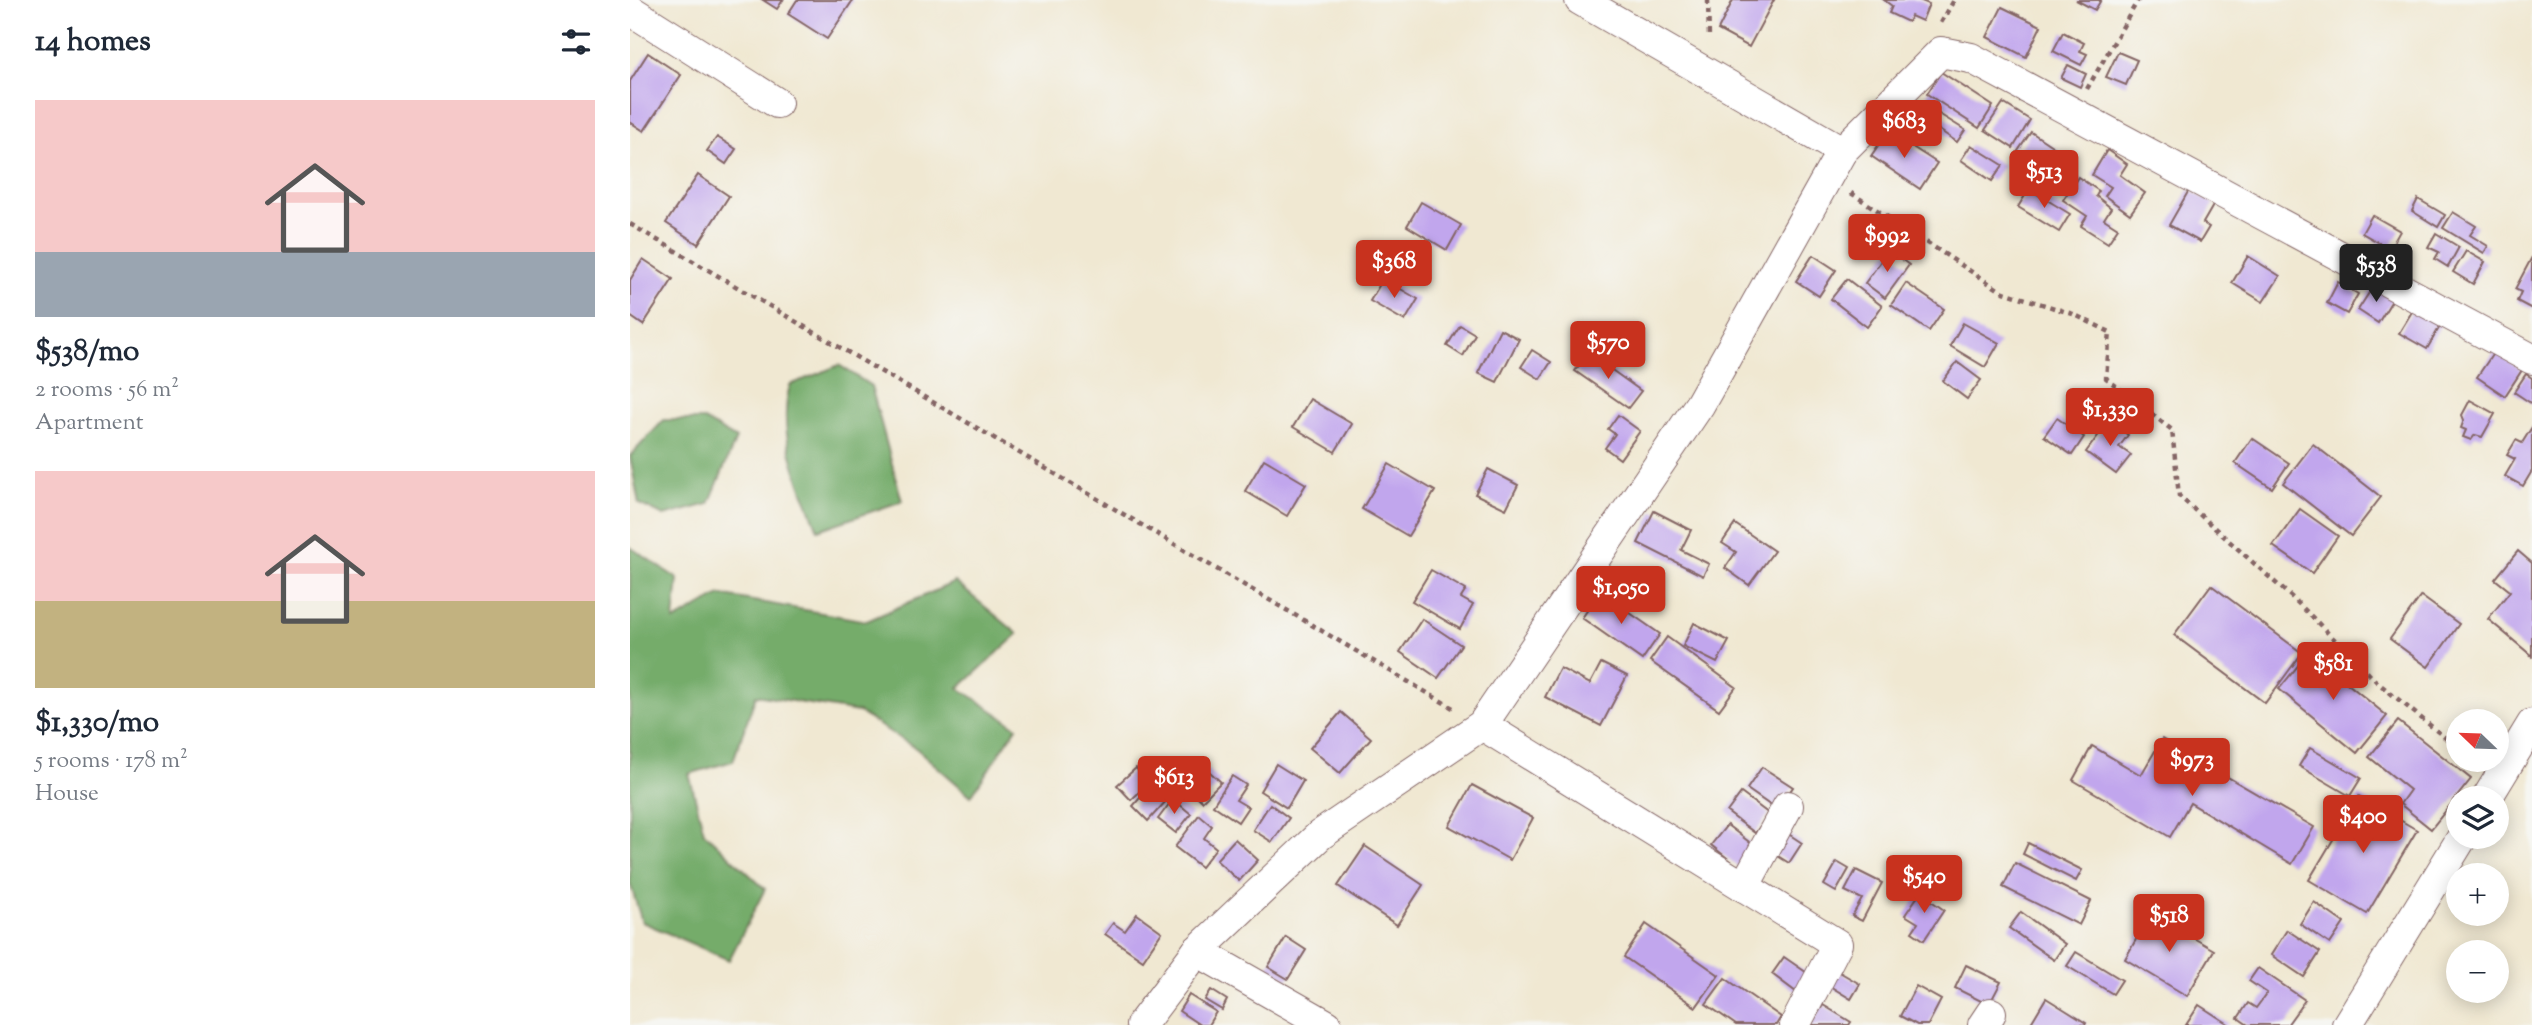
<!DOCTYPE html>
<meta charset="utf-8">
<style>
body{margin:0;font-family:"Sorts Mill Goudy",serif;background:#f2f2f3;color:#1f2937;height:100vh;display:flex;flex-direction:column;font-size:26px;white-space:nowrap}
*{box-sizing:border-box;margin:0}
p{font-size:23px;color:#747a83}
.icon{flex:none;width:38px;height:38px;fill:none;stroke:currentColor;stroke-width:2;stroke-linecap:round;stroke-linejoin:round}
.map{position:relative;flex:1;overflow:hidden}
.drawer{display:flex;flex-direction:column;background:#fff;width:630px}
.drawer>*{flex:none}
.needle{width:46px;rotate:293deg}
.buttons{position:absolute;left:1816px;top:709px;display:grid;gap:14px}
.buttons a{display:grid;place-items:center;width:63px;height:63px;border-radius:50%;background:#fff;box-shadow:0 4px 18px #0003;font-size:35px}
.price{position:absolute;translate:-50% -60px;padding:0 16px;border-radius:7px;background:#c8321e;color:#fff;font-size:23px;line-height:46px;filter:drop-shadow(0 2px 4px #0008)}
.price::after{content:'';position:absolute;left:50%;top:42px;width:21px;height:16px;margin-left:-10px;background:inherit;clip-path:polygon(0 0,100% 0,50% 100%)}
.price.active{background:#222;color:#fff}
ul{padding:0;list-style:none}
li{display:grid;align-content:center;gap:14px;height:371px;padding:0 35px}
li span{display:grid;place-items:center;height:217px;border-radius:0px;color:#555}
li>.icon{margin-inline-start:auto}
span .icon{width:126px;height:126px;fill:#fffc;stroke-width:1}
li b{font-size:30px}
h2{display:flex;justify-content:space-between;align-items:center;height:84px;padding:0 35px;font-size:30px}
main{display:flex;flex:1;min-height:0}
.map>svg:first-child{display:block}
.forest{fill:#74ac6a;stroke:#5f664a;stroke-width:2}
.building{fill:#c1a6ed}
.lines{fill:none;stroke-linecap:round;stroke-linejoin:round}
.minor-casing{stroke:#846565;stroke-width:32}
.path{stroke:#846565;stroke-width:4.5;stroke-dasharray:5 5;stroke-linecap:butt}
.minor{stroke:#fff;stroke-width:30}
</style>
<main>
<section class="drawer">
<h2>14 homes<svg class="icon" aria-label="filters" viewBox="0 0 24 24"><path d="M4 7h16M4 17h16"/><circle cx="9" cy="7" r="2"/><circle cx="15" cy="17" r="2"/></svg></h2>
<ul>
<li><span style="background:linear-gradient(#f6c9c9 70%,#9aa5b1 0)"><svg class="icon" aria-label="home" viewBox="0 0 24 24"><path d="M3 11l9-7 9 7M6 9v11h12V9"/></svg></span><div><b>$538/mo</b><p>2 rooms · 56 m²</p><p>Apartment</p></div></li>
<li><span style="background:linear-gradient(#f6c9c9 60%,#c2b280 0)"><svg class="icon" aria-label="home" viewBox="0 0 24 24"><path d="M3 11l9-7 9 7M6 9v11h12V9"/></svg></span><div><b>$1,330/mo</b><p>5 rooms · 178 m²</p><p>House</p></div></li>
</ul>
</section>
<div class="map">
<svg width="1902" height="1025" viewBox="0 0 1902 1025">
<rect width="100%" height="100%" fill="#f6f6f2"/>
<filter id="ink" filterUnits="userSpaceOnUse"><feTurbulence type="fractalNoise" baseFrequency=".0143" numOctaves="2"/><feDisplacementMap in="SourceGraphic" scale="14" xChannelSelector="R" yChannelSelector="G"/><feConvolveMatrix kernelMatrix="1 2 1 2 8 2 1 2 1" color-interpolation-filters="sRGB"/></filter>
<filter id="wash" filterUnits="userSpaceOnUse"><feTurbulence type="fractalNoise" baseFrequency=".00686" numOctaves="4" result="noise"/><feDisplacementMap in="SourceGraphic" scale="28" xChannelSelector="R" yChannelSelector="G"/><feGaussianBlur stdDeviation="1.57" result="paint"/><feColorMatrix in="noise" values="0 0 0 0 0 0 0 0 0 0 0 0 0 0 0 0 0 1.4 0 .05"/><feComposite in="paint" operator="in"/></filter>
<g filter="url(#wash)">
<rect width="100%" height="100%" fill="#f0e8d2"/>
<g class="forest">
<path d="M209 365 241 386 272 501 188 530C170 483 146 435 160 385Z"/>
<path d="M34 420H74L106 439 79 504 34 516 9 504 0 456Z"/>
<path d="M0 547 48 579 44 621 90 595 237 621 325 582 388 634 329 688 387 727 341 796 287 749 228 712 126 695 103 761 59 774 74 832 135 889 99 960 12 922 0 883Z"/>
</g>
<g id="blocks">
<g class="building">
<path d="M133 0H153L147 9Z"/>
<path d="M167 0H223L197 39 158 14Z"/>
<path d="M1103 0H1144L1119 47 1088 30Z"/>
<path d="M1254 0H1289L1299 4 1292 21 1281 16 1278 22 1259 13 1262 6Z"/>
<path d="M1446 0H1471L1465 10Z"/>
<path d="M1372 7 1411 26 1396 57 1357 37Z"/>
<path d="M1433 32 1454 43 1450 51 1457 54 1451 65 1423 51Z"/>
<path d="M1488 52 1507 60 1496 85 1476 77Z"/>
<path d="M18 53 51 75 14 131 0 122V81Z"/>
<path d="M1438 65 1456 74 1450 87 1431 78Z"/>
<path d="M1311 72 1363 106 1349 128 1297 94Z"/>
<path d="M1373 103 1400 120 1383 148 1355 130Z"/>
<path d="M1306 112 1335 130 1327 142 1299 123Z"/>
<path d="M1258 131 1307 163 1290 189 1241 156Z"/>
<path d="M1401 132 1428 150 1413 172 1386 154Z"/>
<path d="M87 137 106 149 96 164 77 151Z"/>
<path d="M1341 145 1373 165 1362 181 1331 160Z"/>
<path d="M1477 150 1497 164 1490 175 1515 193 1500 214 1475 196 1481 187 1462 175Z"/>
<path d="M68 175 99 196 68 244 36 223Z"/>
<path d="M1448 177 1469 191 1466 196 1481 208 1474 219 1488 228 1478 243 1451 226 1457 216 1433 200Z"/>
<path d="M1399 189 1440 214 1429 232 1388 207Z"/>
<path d="M1559 190 1584 204 1573 223 1579 227 1570 242 1539 225Z"/>
<path d="M1788 199 1815 215 1808 227 1782 211Z"/>
<path d="M791 202 831 225 817 250 777 226Z"/>
<path d="M1823 212 1846 226 1840 235 1858 246 1854 253 1813 228Z"/>
<path d="M1742 215 1770 231 1760 249 1732 233Z"/>
<path d="M1806 233 1829 247 1818 267 1805 259 1809 252 1798 247Z"/>
<path d="M1259 250 1279 265 1255 298 1235 283Z"/>
<path d="M1836 251 1855 262 1843 284 1823 272Z"/>
<path d="M1183 255 1206 270 1189 296 1166 281Z"/>
<path d="M1618 256 1650 276 1633 302 1602 283Z"/>
<path d="M1902 257V309L1887 301 1891 292 1885 289Z"/>
<path d="M13 259 43 279 13 325 0 316V280Z"/>
<path d="M753 279 788 299 775 321 740 301Z"/>
<path d="M1217 279 1252 306 1237 327 1201 299Z"/>
<path d="M1708 282 1728 294 1717 314 1697 303Z"/>
<path d="M1276 283 1314 309 1299 331 1261 305Z"/>
<path d="M1744 285 1764 297 1748 323 1728 310Z"/>
<path d="M1786 305 1813 321 1797 349 1769 333Z"/>
<path d="M1333 323 1369 343 1355 367 1320 346Z"/>
<path d="M830 325 845 334 833 356 817 346Z"/>
<path d="M870 329 889 339 867 382 848 373Z"/>
<path d="M902 350 921 362 910 379 891 367Z"/>
<path d="M1864 352 1892 370 1875 396 1847 377Z"/>
<path d="M958 353 1011 391 998 408 945 371Z"/>
<path d="M1327 362 1351 380 1337 399 1313 381Z"/>
<path d="M1896 374 1902 378V404L1884 392Z"/>
<path d="M680 399 722 424 705 452 663 427Z"/>
<path d="M1840 400 1865 414 1852 437 1845 435 1841 440 1833 437 1836 430 1831 428 1834 420 1832 415Z"/>
<path d="M988 415 1010 431 990 459 975 448 985 434 978 429Z"/>
<path d="M1427 418 1454 437 1442 455 1414 436Z"/>
<path d="M1479 421 1498 435 1489 447 1501 455 1486 474 1456 452Z"/>
<path d="M1902 427V471L1893 486 1875 476 1885 459 1877 455 1886 440 1892 443Z"/>
<path d="M1622 438 1659 463 1642 488 1605 463Z"/>
<path d="M1683 444 1751 497 1721 536 1653 483Z"/>
<path d="M634 459 676 484 657 516 615 491Z"/>
<path d="M759 464 805 491 778 536 732 509Z"/>
<path d="M858 469 888 485 876 509 845 494Z"/>
<path d="M1670 509 1708 536 1682 573 1643 546Z"/>
<path d="M1024 511 1061 530 1051 550 1079 564 1073 576 1008 543Z"/>
<path d="M1105 524 1144 551 1119 585 1095 568 1106 552 1092 543Z"/>
<path d="M1888 551 1902 563V656L1858 619 1880 591 1865 579Z"/>
<path d="M801 570 836 590 831 598 843 605 830 629 782 601Z"/>
<path d="M1581 585 1672 653 1635 703 1544 635Z"/>
<path d="M970 592 1030 634 1012 660 952 618Z"/>
<path d="M1791 596 1829 624 1798 667 1760 639Z"/>
<path d="M792 619 831 645 808 678 770 652Z"/>
<path d="M1064 623 1099 641 1087 663 1053 646Z"/>
<path d="M1037 637 1106 687 1089 710 1020 661Z"/>
<path d="M1679 652 1757 716 1727 753 1649 689Z"/>
<path d="M971 663 997 676 971 726 915 697 930 668 960 684Z"/>
<path d="M711 712 741 738 710 773 680 748Z"/>
<path d="M1768 721 1841 779 1801 829 1770 804 1780 790 1739 757Z"/>
<path d="M1532 739 1684 827 1662 864 1560 803 1540 837 1443 780 1462 746 1511 775Z"/>
<path d="M1680 748 1731 778 1720 796 1669 766Z"/>
<path d="M570 763 591 782 572 801 552 781Z"/>
<path d="M646 764 673 781 657 808 630 791Z"/>
<path d="M1132 767 1163 787 1147 810 1117 789Z"/>
<path d="M506 768 519 783 501 800 487 785Z"/>
<path d="M602 776 616 785 606 800 618 807 608 822 583 805Z"/>
<path d="M521 785 537 800 518 821 503 806Z"/>
<path d="M842 785 903 818 880 860 819 826Z"/>
<path d="M1111 793 1139 814 1125 833 1097 812Z"/>
<path d="M1729 796 1787 830 1737 914 1679 880Z"/>
<path d="M543 799 561 814 546 833 528 819Z"/>
<path d="M640 804 659 818 642 842 623 830Z"/>
<path d="M569 815 582 826 574 838 586 848 571 867 545 847Z"/>
<path d="M1097 825 1127 848 1111 869 1081 845Z"/>
<path d="M1151 829 1172 843 1159 863 1138 850Z"/>
<path d="M605 839 628 860 609 881 586 860Z"/>
<path d="M1398 843 1452 870 1446 881 1393 854Z"/>
<path d="M735 846 793 885 767 925 708 886Z"/>
<path d="M1207 862 1219 869 1206 892 1194 885Z"/>
<path d="M1385 863 1461 901 1449 925 1373 887Z"/>
<path d="M1226 870 1252 883 1232 921 1222 916 1232 899 1215 891Z"/>
<path d="M1290 893 1314 910 1294 940 1282 932 1288 923 1275 915Z"/>
<path d="M1684 902 1714 923 1700 944 1670 924Z"/>
<path d="M1391 912 1435 944 1424 960 1379 928Z"/>
<path d="M1521 913 1584 950 1557 996 1495 959Z"/>
<path d="M507 914 532 932 513 960 475 934 483 923 495 931Z"/>
<path d="M1016 924 1089 975 1066 1007 994 957Z"/>
<path d="M1657 930 1690 952 1674 977 1641 955Z"/>
<path d="M656 937 676 950 658 979 638 967Z"/>
<path d="M1446 952 1492 980 1483 994 1437 966Z"/>
<path d="M1154 957 1183 977 1170 995 1142 974Z"/>
<path d="M1336 965 1371 982 1359 1005 1325 988Z"/>
<path d="M1628 968 1675 1000 1657 1025H1618L1608 1018 1618 1003 1626 1008 1637 993 1619 981Z"/>
<path d="M1206 970 1230 984 1221 999 1198 985Z"/>
<path d="M1095 978 1151 1017 1146 1025H1106L1076 1004Z"/>
<path d="M1286 986 1311 1000 1298 1025H1287L1270 1016Z"/>
<path d="M581 990 597 1000 592 1010 575 1000Z"/>
<path d="M559 995 586 1012 578 1025H570L549 1011Z"/>
<path d="M1416 998 1456 1023 1455 1025 1401 1023Z"/>
<path d="M1193 1005 1221 1022 1219 1025H1181Z"/>
<path d="M1569 1005 1600 1025H1556Z"/>
</g>
</g>
</g>
<g filter="url(#ink)">
<use href="#blocks" fill-opacity="0" stroke="#846565" stroke-width="2"/>
<g class="lines">
<defs>
<g id="minor">
<path d="M950 0 1212 151 1311 52 1341 58 1902 359"/>
<path d="M0 10 147 103"/>
<path d="M852 725 1207 944 1165 1025"/>
<path d="M1857 798 1902 724"/>
<path d="M1114 887 1158 806"/>
<path d="M567 951 697 1025"/>
<path d="M511 1025 567 951 690 835 852 725 1070 404 1212 151"/>
<path d="M1353 1025 1361 1013"/>
<path d="M1717 1025 1833 836"/>
</g>
</defs>
<use href="#minor" class="minor-casing"/>
<g class="path">
<path d="M1078 0 1079 39"/>
<path d="M1311 23 1324 0"/>
<path d="M1457 89 1508 0"/>
<path d="M1221 193 1371 291 1443 314 1480 332 1476 378 1542 430 1549 496 1667 602 1747 682 1829 749"/>
<path d="M0 224 823 708"/>
</g>
<use href="#minor" class="minor"/>
</g>
</g>
</svg>
<div class="buttons">
<a><svg class="needle" viewBox="-14 -14 28 28"><path d="M0-13l5 13h-10z" fill="#e53935"/><path d="M0 13l5-13h-10z" fill="#747a83"/></svg></a>
<a><svg class="icon" aria-label="layers" viewBox="0 0 24 24"><path d="M12 4l9 5-9 5-9-5zM3 14l9 5 9-5"/></svg></a>
<a>+</a>
<a>−</a>
</div>
<b class="price" style="left:1274px;top:160px">$683</b>
<b class="price" style="left:1414px;top:210px">$513</b>
<b class="price" style="left:1257px;top:274px">$992</b>
<b class="price" style="left:764px;top:300px">$368</b>
<b class="price active" style="left:1746px;top:304px">$538</b>
<b class="price" style="left:978px;top:381px">$570</b>
<b class="price" style="left:1480px;top:448px">$1,330</b>
<b class="price" style="left:991px;top:626px">$1,050</b>
<b class="price" style="left:1703px;top:702px">$581</b>
<b class="price" style="left:1562px;top:798px">$973</b>
<b class="price" style="left:544px;top:816px">$613</b>
<b class="price" style="left:1733px;top:855px">$400</b>
<b class="price" style="left:1294px;top:915px">$540</b>
<b class="price" style="left:1539px;top:954px">$518</b>
</div>
</main>
